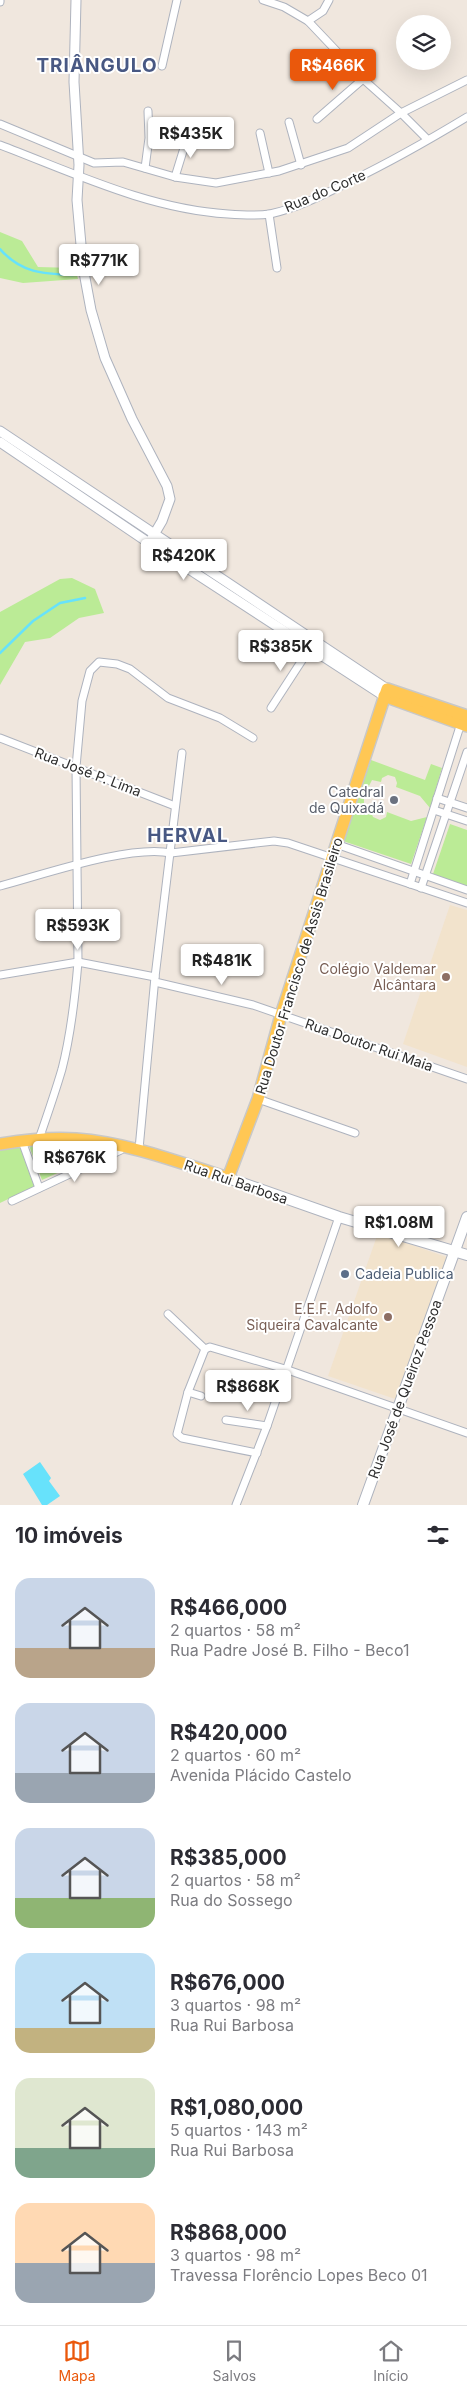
<!DOCTYPE html>
<html lang="pt">
<meta charset="utf-8">
<style>
body{margin:0;font-family:Inter,sans-serif;background:#f2f2f3;color:#2b2b33;height:100vh;display:flex;flex-direction:column;font-size:19px;white-space:nowrap}
*{box-sizing:border-box;margin:0}
p{font-size:16px;color:#7c7c81}
.icon{flex:none;width:28px;height:28px;fill:none;stroke:currentColor;stroke-width:2;stroke-linecap:round;stroke-linejoin:round}
.map{position:relative;height:1505px;overflow:hidden}
.panel{display:flex;flex-direction:column;background:#fff;flex:1}
.panel>*{flex:none}
.tools{position:absolute;left:396px;top:15px;display:grid;gap:10px}
.tools a{display:grid;place-items:center;width:55px;height:55px;border-radius:50%;background:#fff;box-shadow:0 5px 20px #0002;font-size:25px}
.price{position:absolute;translate:-50% -42px;padding:0 11px;border-radius:5px;background:#fff;color:#222;font-size:16px;line-height:32px;filter:drop-shadow(0 1px 2px #0008)}
.price::after{content:'';position:absolute;left:50%;top:30px;width:15px;height:11px;margin-left:-8px;background:inherit;clip-path:polygon(0 0,100% 0,50% 100%)}
.price.on{background:#ea580c;color:#fff}
ul{padding:0;list-style:none}
li{display:flex;align-items:center;gap:15px;height:125px;padding:0 15px}
li span{display:grid;place-items:center;flex:none;width:140px;height:100px;border-radius:15px;color:#555}
li>.icon{margin-inline-start:auto}
span .icon{width:60px;height:60px;fill:#fffc;stroke-width:1}
li b{font-size:21px}
h2{display:flex;justify-content:space-between;align-items:center;height:60px;padding:0 15px;font-size:21px}
.dock{display:flex;justify-content:space-around;align-items:center;height:70px;border-top:1px solid #e1e1e2;background:#fff;font-size:14px;color:#7c7c81}
.dock a{display:grid;justify-items:center;gap:2px}
.dock .on{color:#ea580c}
.map>svg:first-child{display:block}
.education{fill:#f2e3cc}
.green{fill:#bbeb96}
.water{fill:#67e2fb}
.lines{fill:none;stroke-linecap:round;stroke-linejoin:round}
.stream{stroke:#67e2fb;stroke-width:2.5}
.minor-casing{stroke:#aeb3be;stroke-width:9}
.tertiary-casing{stroke:#aeb3be;stroke-width:11}
.secondary-casing{stroke:#aeb3be;stroke-width:12}
.primary-casing{stroke:#c8c8c8;stroke-width:14}
.minor{stroke:#fff;stroke-width:7}
.tertiary{stroke:#fff;stroke-width:9}
.secondary{stroke:#fff;stroke-width:10}
.primary{stroke:#ffc754;stroke-width:11}
.worship-dot{fill:#6b7280;stroke:#fff;stroke-width:2}
.education-dot{fill:#8d6e63;stroke:#fff;stroke-width:2}
.service-dot{fill:#5c6f8a;stroke:#fff;stroke-width:2}
.labels{text-anchor:middle;stroke-width:4;stroke-linejoin:round;paint-order:stroke}
.street-label{font-size:14px;fill:#2d2d2d;stroke:#fff}
.worship-label{font-size:14px;fill:#5b616d;stroke:#fff;text-anchor:end}
.education-label{font-size:14px;fill:#785e54;stroke:#fff;text-anchor:end}
.service-label{font-size:14px;fill:#4e5e75;stroke:#fff;text-anchor:start}
.district-label{font-size:19px;font-weight:bold;letter-spacing:1px;fill:#485883;stroke:#fff}
</style>
<div class="map">
<svg width="467" height="1505" viewBox="0 0 467 1505">
<rect width="100%" height="100%" fill="#f0e7de"/>
<g class="education">
<path d="M450 905 467 910V1067L403 1044Z"/>
<path d="M378 1233 449 1258 398 1400 328 1376Z"/>
</g>
<g class="green">
<path d="M0 232 22 241 38 267 75 268 78 279 23 283 0 278Z"/>
<path d="M72 578 95 589 104 613 79 618 50 638 25 642 0 685V612L60 579Z"/>
<path d="M371 760 425 780 431 764 442 768 430 808 420 796 396 787 397 783 395 777 388 775 382 778 381 782 372 780 364 796V804L372 807 371 812 373 817 380 820 386 817 387 812 411 821 427 817 411 864 343 841Z"/>
<path d="M450 824 467 830V886L433 874Z"/>
<path d="M76 1144 110 1149 42 1180 29 1146Z"/>
<path d="M20 1145 35 1186 0 1203V1149Z"/>
</g>
<path class="water" d="M40 1462 51 1478 49 1481 60 1496 47 1505H42L23 1474Z"/>
<g class="lines">
<g class="stream">
<path d="M0 249C21 273 43 274 73 275"/>
<path d="M0 653 33 621 60 603 85 598"/>
</g>
<defs>
<g id="minor">
<path d="M263 0 284 7 308 21 363 79 401 113 427 139"/>
<path d="M0 2V0"/>
<path d="M308 21 323 11 329 0"/>
<path d="M162 66 177 0"/>
<path d="M317 119 363 79"/>
<path d="M289 122 301 165"/>
<path d="M0 124 94 163 123 162 175 177 216 183 279 171 348 148 401 113 467 80"/>
<path d="M260 133 269 173"/>
<path d="M0 145C74 173 148 209 228 214 241 215 257 216 270 214 298 208 325 194 351 181 390 162 429 140 467 117"/>
<path d="M145 168 149 138 148 111"/>
<path d="M175 177 188 135"/>
<path d="M269 214 277 268"/>
<path d="M271 708 310 648"/>
<path d="M0 738 175 806"/>
<path d="M437 798 467 808"/>
<path d="M434 810 467 821"/>
<path d="M336 844 467 890"/>
<path d="M410 884 462 720"/>
<path d="M0 886C42 875 131 844 171 853L274 841 288 843 467 903"/>
<path d="M421 888 467 752"/>
<path d="M0 975 78 962 155 977"/>
<path d="M155 982 253 1005 467 1079"/>
<path d="M258 1099 355 1133"/>
<path d="M39 1139C47 1116 55 1093 62 1069 71 1034 75 998 78 962L76 767 82 701 90 671 99 662 117 664 130 669 168 698 220 718 253 738"/>
<path d="M22 1141 39 1188"/>
<path d="M139 1149 155 977 182 753"/>
<path d="M12 1201 121 1150 124 1146"/>
<path d="M168 1314 205 1349 210 1347 285 1369 467 1433"/>
<path d="M205 1349 188 1392 177 1434 182 1438 257 1453"/>
<path d="M188 1392 201 1396"/>
<path d="M226 1420 267 1426"/>
<path d="M236 1505 267 1426 339 1217"/>
</g>
<g id="tertiary">
<path d="M76 0 74 82 79 165 77 200 83 267 91 310 105 358 132 419 167 486 170 499 162 521 149 543"/>
<path d="M0 431 387 689"/>
<path d="M0 442 149 543 384 696"/>
</g>
<g id="secondary">
<path d="M228 1178 339 1217 467 1255"/>
<path d="M363 1505 467 1217"/>
</g>
<g id="primary">
<path d="M384 696 467 726"/>
<path d="M0 1144C25 1140 51 1137 76 1139 129 1143 178 1162 228 1178L258 1099 281 1015 387 689 467 716"/>
</g>
</defs>
<use href="#minor" class="minor-casing"/>
<use href="#tertiary" class="tertiary-casing"/>
<use href="#secondary" class="secondary-casing"/>
<use href="#primary" class="primary-casing"/>
<use href="#minor" class="minor"/>
<use href="#tertiary" class="tertiary"/>
<use href="#secondary" class="secondary"/>
<use href="#primary" class="primary"/>
</g>
<circle class="worship-dot" cx="394" cy="800" r="5"/>
<g class="education-dot">
<circle cx="446" cy="977" r="5"/>
<circle cx="388" cy="1317" r="5"/>
</g>
<circle class="service-dot" cx="345" cy="1274" r="5"/>
<g class="labels">
<g class="street-label">
<text transform="translate(325 191) rotate(-23)" y="5">Rua do Corte</text>
<text transform="translate(88 772) rotate(21)" y="5">Rua José P. Lima</text>
<text transform="translate(299 966) rotate(-73)" y="5">Rua Doutor Francisco de Assis Brasileiro</text>
<text transform="translate(369 1045) rotate(19)" y="5">Rua Doutor Rui Maia</text>
<text transform="translate(236 1182) rotate(19)" y="5">Rua Rui Barbosa</text>
<text transform="translate(405 1389) rotate(-70)" y="5">Rua José de Queiroz Pessoa</text>
</g>
<g class="worship-label">
<text x="384" y="797">Catedral<tspan x="384" dy="16">de Quixadá</tspan></text>
</g>
<g class="education-label">
<text x="436" y="974">Colégio Valdemar<tspan x="436" dy="16">Alcântara</tspan></text>
<text x="378" y="1314">E.E.F. Adolfo<tspan x="378" dy="16">Siqueira Cavalcante</tspan></text>
</g>
<g class="service-label">
<text x="355" y="1279">Cadeia Publica</text>
</g>
<g class="district-label">
<text x="97" y="72">TRIÂNGULO</text>
<text x="188" y="842">HERVAL</text>
</g>
</g>
</svg>
<div class="tools">
<a><svg class="icon" aria-label="layers" viewBox="0 0 24 24"><path d="M12 4l9 5-9 5-9-5zM3 14l9 5 9-5"/></svg></a>
</div>
<b class="price on" style="left:333px;top:91px">R$466K</b>
<b class="price" style="left:191px;top:159px">R$435K</b>
<b class="price" style="left:99px;top:286px">R$771K</b>
<b class="price" style="left:184px;top:581px">R$420K</b>
<b class="price" style="left:281px;top:672px">R$385K</b>
<b class="price" style="left:78px;top:951px">R$593K</b>
<b class="price" style="left:222px;top:986px">R$481K</b>
<b class="price" style="left:75px;top:1183px">R$676K</b>
<b class="price" style="left:399px;top:1248px">R$1.08M</b>
<b class="price" style="left:248px;top:1412px">R$868K</b>
</div>
<section class="panel">
<h2>10 imóveis<svg class="icon" aria-label="filters" viewBox="0 0 24 24"><path d="M4 7h16M4 17h16"/><circle cx="9" cy="7" r="2"/><circle cx="15" cy="17" r="2"/></svg></h2>
<ul>
<li><span style="background:linear-gradient(#c9d6e8 70%,#b9a48a 0)"><svg class="icon" aria-label="home" viewBox="0 0 24 24"><path d="M3 11l9-7 9 7M6 9v11h12V9"/></svg></span><div><b>R$466,000</b><p>2 quartos · 58 m²</p><p>Rua Padre José B. Filho - Beco1</p></div></li>
<li><span style="background:linear-gradient(#c9d6e8 70%,#9aa5b1 0)"><svg class="icon" aria-label="home" viewBox="0 0 24 24"><path d="M3 11l9-7 9 7M6 9v11h12V9"/></svg></span><div><b>R$420,000</b><p>2 quartos · 60 m²</p><p>Avenida Plácido Castelo</p></div></li>
<li><span style="background:linear-gradient(#c9d6e8 70%,#8fb573 0)"><svg class="icon" aria-label="home" viewBox="0 0 24 24"><path d="M3 11l9-7 9 7M6 9v11h12V9"/></svg></span><div><b>R$385,000</b><p>2 quartos · 58 m²</p><p>Rua do Sossego</p></div></li>
<li><span style="background:linear-gradient(#bfe0f5 75%,#c2b280 0)"><svg class="icon" aria-label="home" viewBox="0 0 24 24"><path d="M3 11l9-7 9 7M6 9v11h12V9"/></svg></span><div><b>R$676,000</b><p>3 quartos · 98 m²</p><p>Rua Rui Barbosa</p></div></li>
<li><span style="background:linear-gradient(#dfe7d0 70%,#7fa58c 0)"><svg class="icon" aria-label="home" viewBox="0 0 24 24"><path d="M3 11l9-7 9 7M6 9v11h12V9"/></svg></span><div><b>R$1,080,000</b><p>5 quartos · 143 m²</p><p>Rua Rui Barbosa</p></div></li>
<li><span style="background:linear-gradient(#ffd9b3 60%,#9aa5b1 0)"><svg class="icon" aria-label="home" viewBox="0 0 24 24"><path d="M3 11l9-7 9 7M6 9v11h12V9"/></svg></span><div><b>R$868,000</b><p>3 quartos · 98 m²</p><p>Travessa Florêncio Lopes Beco 01</p></div></li>
</ul>
</section>
<nav class="dock">
<a class="on"><svg class="icon" aria-label="map" viewBox="0 0 24 24"><path d="M3 6l6-2 6 2 6-2v14l-6 2-6-2-6 2zM9 4v14M15 6v14"/></svg>Mapa</a>
<a><svg class="icon" aria-label="saved" viewBox="0 0 24 24"><path d="M7 4h10v16l-5-4-5 4z"/></svg>Salvos</a>
<a><svg class="icon" aria-label="home" viewBox="0 0 24 24"><path d="M3 11l9-7 9 7M6 9v11h12V9"/></svg>Início</a>
</nav>
